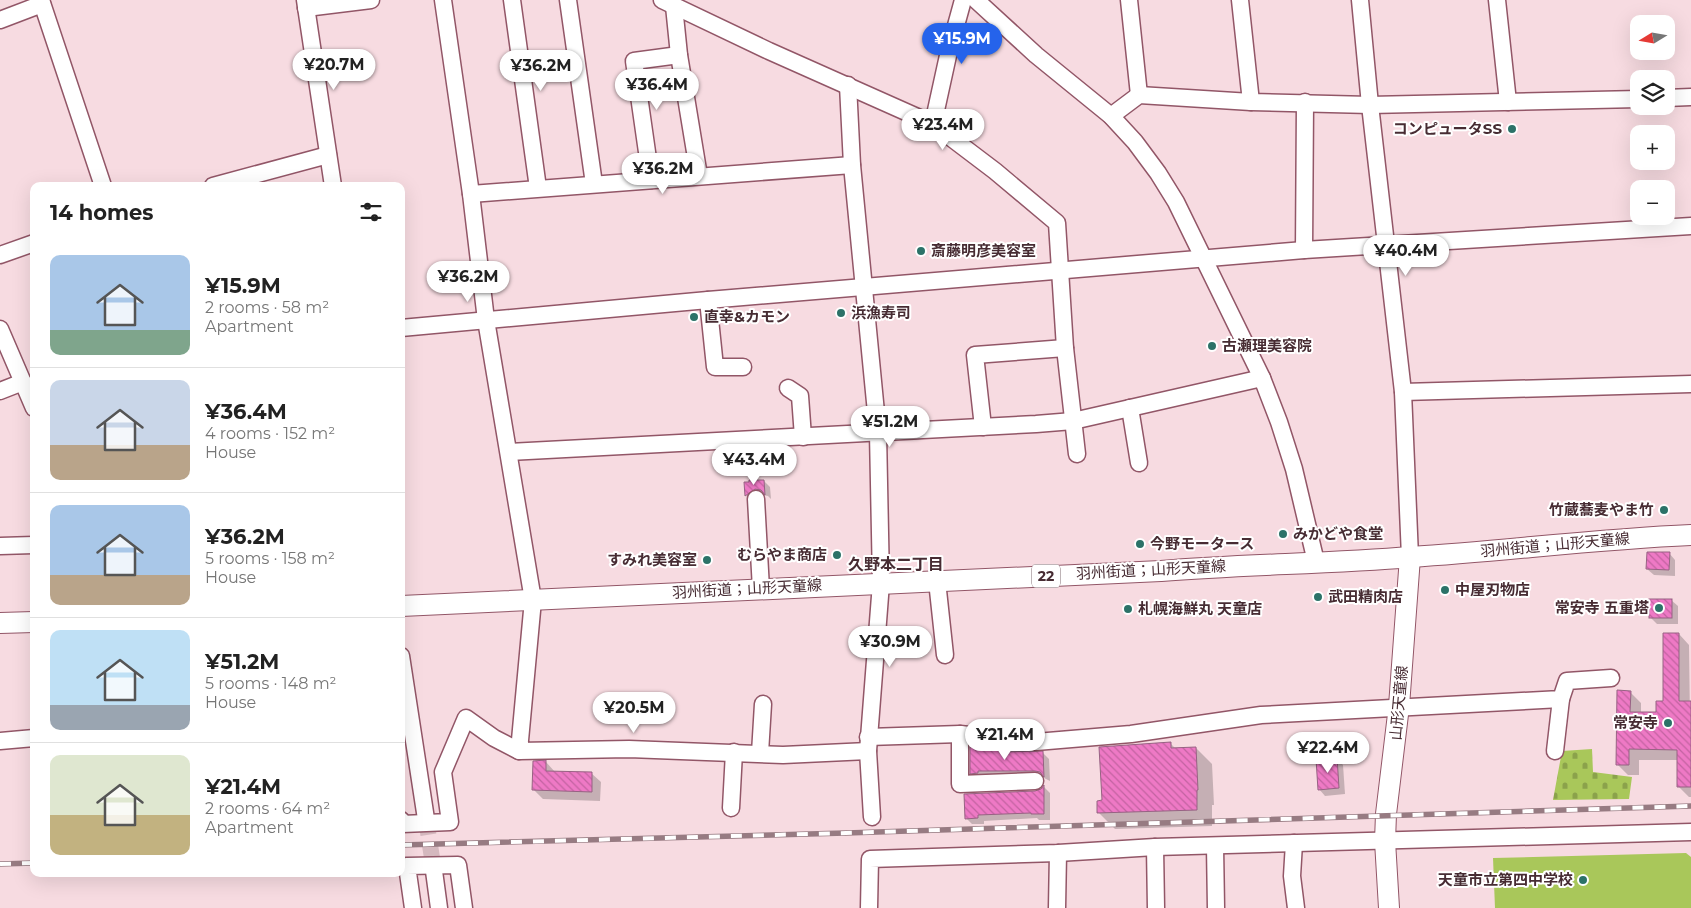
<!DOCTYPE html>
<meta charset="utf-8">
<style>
body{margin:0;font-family:Montserrat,"Noto Sans JP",sans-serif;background:#f2f2f2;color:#222;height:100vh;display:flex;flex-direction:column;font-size:19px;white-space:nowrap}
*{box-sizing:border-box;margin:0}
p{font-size:16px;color:#767676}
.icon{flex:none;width:28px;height:28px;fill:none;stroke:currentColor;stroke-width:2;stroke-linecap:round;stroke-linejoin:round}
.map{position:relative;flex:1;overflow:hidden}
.panel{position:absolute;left:30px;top:182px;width:375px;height:695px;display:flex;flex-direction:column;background:#fff;border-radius:10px;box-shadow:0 5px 20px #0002}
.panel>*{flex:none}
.needle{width:32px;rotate:259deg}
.controls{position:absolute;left:1630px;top:15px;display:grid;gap:10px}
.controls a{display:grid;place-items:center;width:45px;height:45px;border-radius:10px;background:#fff;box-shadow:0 5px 20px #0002;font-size:25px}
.price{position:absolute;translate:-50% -42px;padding:0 11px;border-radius:18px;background:#fff;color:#222;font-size:16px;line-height:32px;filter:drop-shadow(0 1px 2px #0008)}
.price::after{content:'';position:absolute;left:50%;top:30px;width:15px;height:11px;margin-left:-8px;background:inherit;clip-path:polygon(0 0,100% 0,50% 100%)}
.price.selected{background:#2563eb;color:#fff}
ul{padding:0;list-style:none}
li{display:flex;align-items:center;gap:15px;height:125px;padding:0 20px}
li+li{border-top:1px solid #e0e0e0}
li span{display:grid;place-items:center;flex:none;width:140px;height:100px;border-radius:10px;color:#555}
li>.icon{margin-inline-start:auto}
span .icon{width:60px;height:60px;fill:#fffc;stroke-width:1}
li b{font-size:21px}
h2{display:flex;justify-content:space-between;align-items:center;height:60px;padding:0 20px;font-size:21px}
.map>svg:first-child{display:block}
.grass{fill:#a9c75a}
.cemetery{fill:url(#cemetery-stones)}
.shadow{fill:#0003}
.building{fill:url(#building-back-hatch);stroke:#976283}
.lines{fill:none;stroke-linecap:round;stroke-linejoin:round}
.minor-tunnel{stroke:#d4b8be;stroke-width:16;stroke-dasharray:16 8;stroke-linecap:butt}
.minor-casing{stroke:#925667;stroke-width:19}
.major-casing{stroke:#925667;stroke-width:22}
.minor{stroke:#fff;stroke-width:16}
.major{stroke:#fff;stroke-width:20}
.rail-casing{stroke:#977b82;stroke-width:5.5}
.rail{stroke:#fff;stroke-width:4;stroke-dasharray:11;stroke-linecap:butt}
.poi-dot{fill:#2c7268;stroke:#fff;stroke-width:2}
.labels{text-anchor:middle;stroke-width:4;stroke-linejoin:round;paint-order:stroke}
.shield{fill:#fff;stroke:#7e6b70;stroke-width:1}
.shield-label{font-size:14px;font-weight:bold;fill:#472c33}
.poi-label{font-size:15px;font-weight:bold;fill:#472c33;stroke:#fff;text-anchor:start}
.street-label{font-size:15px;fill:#472c33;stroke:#fff}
.neighbourhood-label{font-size:16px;font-weight:bold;fill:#472c33;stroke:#fff}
</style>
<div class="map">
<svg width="1691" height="908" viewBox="0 0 1691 908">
<defs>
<pattern id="cemetery-stones" width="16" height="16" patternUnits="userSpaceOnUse" patternTransform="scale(1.25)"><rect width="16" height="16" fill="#a9c75a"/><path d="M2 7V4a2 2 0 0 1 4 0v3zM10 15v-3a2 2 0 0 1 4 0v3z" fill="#8ba24b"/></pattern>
<pattern id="building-back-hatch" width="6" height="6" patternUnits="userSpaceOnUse" patternTransform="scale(1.25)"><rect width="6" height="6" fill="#ee79c5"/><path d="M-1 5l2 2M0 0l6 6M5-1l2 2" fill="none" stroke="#c363a1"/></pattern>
</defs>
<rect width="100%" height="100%" fill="#f7dbe1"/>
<path class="grass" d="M1686 853 1691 857V908H1495L1493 858Z"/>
<path class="cemetery" d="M1592 749 1593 772 1632 777 1629 799 1553 800 1562 751Z"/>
<g class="shadow">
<path d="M764 481 770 487 771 499 768 496 762 495 752 501 746 495V483Z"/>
<path d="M1669 553 1675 560V576L1654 575 1647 569Z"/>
<path d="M1671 600 1678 606V624H1657L1651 618Z"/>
<path d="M1679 634 1689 645 1691 797H1689L1678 786V760H1639V775H1628L1617 764 1630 692 1641 703V714H1657L1664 702Z"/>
<path d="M1170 743 1176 749 1196 748 1212 764 1214 805H1212V826L1115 829 1099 813 1103 801Z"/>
<path d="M1000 750 1004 753H1043L1049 759 1050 781 1042 777 978 779 971 773Z"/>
<path d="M1337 759 1343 765 1345 794 1325 796 1319 789Z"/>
<path d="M546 762 555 772 591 773 601 782 600 801 543 799 534 790Z"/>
<path d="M1044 787 1050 793V820H1039L1037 818 984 821V824H972L966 818 1041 790Z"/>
</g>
<g class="building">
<path d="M749 480H764L765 495 761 490 755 489 745 496 744 482H749Z"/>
<path d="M1647 552H1670L1669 570 1646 569Z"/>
<rect x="1649" y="599" width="23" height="19"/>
<path d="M1663 633H1679V701H1691V787H1677V750L1629 749V765H1616L1617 690 1631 691 1630 712H1656V701H1663Z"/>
<path d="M1171 742V748L1196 747 1198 790H1197V810L1097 813V801L1102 800 1099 747Z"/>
<path d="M977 746V748H1001V752L1043 751 1044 777 1040 772 1035 771H978V773L970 774V747Z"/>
<path d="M1337 757 1339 788 1318 790 1316 759Z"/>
<path d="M546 760V771L592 772V792L532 790 533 761Z"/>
<path d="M1044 785V814H1031V813L978 815V818L965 819 964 794 1035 791 1041 789Z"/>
</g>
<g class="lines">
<path class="minor-tunnel" d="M426 819 434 871"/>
<defs>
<g id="minor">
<path d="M41 0 103 186"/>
<path d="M305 0 333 186"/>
<path d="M443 0 471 194 486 320 533 600 519 751 629 749 783 755 868 751"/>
<path d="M512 0 538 188"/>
<path d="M568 0 594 184"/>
<path d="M662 0 769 51 933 124 995 171 1057 223 1065 348 1077 454"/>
<path d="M976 0 1036 55 1111 116 1135 142 1158 173 1176 202 1262 378 1279 422 1294 469 1316 562"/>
<path d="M1129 0 1139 95"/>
<path d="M1240 0 1251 102"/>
<path d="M1360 0 1370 105 1403 392 1410 557"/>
<path d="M1497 0 1508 102"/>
<path d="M674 6 679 55 699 176"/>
<path d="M306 8 371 0"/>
<path d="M0 20 42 4"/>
<path d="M848 85 852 165 878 433 881 583 868 751 872 817"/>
<path d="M1666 98 1691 97"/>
<path d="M1111 116 1139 95 1251 102 1370 105 1639 99"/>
<path d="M933 124 949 51 963 0"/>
<path d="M651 180 634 61 679 55"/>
<path d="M213 186 328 155"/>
<path d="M471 194 852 165"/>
<path d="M1304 250 1305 102"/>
<path d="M0 255 34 243"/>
<path d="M708 300 715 367H743"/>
<path d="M401 328 708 300 1304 250 1691 226"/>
<path d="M0 329 34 408"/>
<path d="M788 388 800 396 803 437"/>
<path d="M0 391 23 382"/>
<path d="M1403 392 1691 384"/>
<path d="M1130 408 1139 463"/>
<path d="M983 427 975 355 1065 348"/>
<path d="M509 452 1036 424 1073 421 1262 378"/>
<path d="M756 499 761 589"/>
<path d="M0 546 34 545"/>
<path d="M937 581 945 655"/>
<path d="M401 656 426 819"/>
<path d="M960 734V784L1035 781"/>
<path d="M868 737 960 734 1036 742 1131 734 1261 715 1561 699 1567 681 1611 678"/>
<path d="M0 741 34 738"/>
<path d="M1555 751 1561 699"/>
<path d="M760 753 763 704"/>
<path d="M731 808 734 752"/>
<path d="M401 820 402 824 450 822 443 772 466 718 494 738 519 751"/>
<path d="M1294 843 1292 876 1296 908"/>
<path d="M1215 846 1216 908"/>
<path d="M1155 847 1156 908"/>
<path d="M434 871 439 908"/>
<path d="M413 908 407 866 458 865 464 908"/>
<path d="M869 908 870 859 1058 853 1155 847 1691 832"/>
<path d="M1057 908 1058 853"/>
</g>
<g id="major">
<path d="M401 606 1161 571C1245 564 1328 564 1411 557 1505 551 1597 539 1691 535"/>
<path d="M0 623 34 622"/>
<path d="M1389 908 1385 841 1386 814 1399 706 1410 557"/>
</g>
</defs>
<use href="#minor" class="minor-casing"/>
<use href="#major" class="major-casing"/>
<use href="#minor" class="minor"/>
<use href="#major" class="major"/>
<defs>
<g id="rail">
<path d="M401 845 846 833 1691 806"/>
<path d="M0 864 34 863"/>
</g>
</defs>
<use href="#rail" class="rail-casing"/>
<use href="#rail" class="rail"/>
</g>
<g class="poi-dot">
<circle cx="1512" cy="129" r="5"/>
<circle cx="921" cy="251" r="5"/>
<circle cx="841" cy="313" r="5"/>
<circle cx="694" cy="317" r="5"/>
<circle cx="1212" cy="346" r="5"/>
<circle cx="1664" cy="510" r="5"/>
<circle cx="1283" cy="534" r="5"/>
<circle cx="1140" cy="544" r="5"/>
<circle cx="837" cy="555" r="5"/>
<circle cx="707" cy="560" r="5"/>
<circle cx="1445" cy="590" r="5"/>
<circle cx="1318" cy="597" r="5"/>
<circle cx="1659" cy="608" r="5"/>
<circle cx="1128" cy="609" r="5"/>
<circle cx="1668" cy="723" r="5"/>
<circle cx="1583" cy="880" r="5"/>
</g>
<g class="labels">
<rect class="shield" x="1032" y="564.5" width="28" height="23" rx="4"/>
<g class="shield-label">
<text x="1046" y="581">22</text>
</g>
<g class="poi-label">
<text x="1502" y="134" text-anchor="end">コンピュータSS</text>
<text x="931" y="256">斎藤明彦美容室</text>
<text x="851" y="318">浜漁寿司</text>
<text x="704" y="322">直幸&amp;カモン</text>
<text x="1222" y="351">古瀬理美容院</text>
<text x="1654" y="515" text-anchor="end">竹蔵蕎麦やま竹</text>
<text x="1293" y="539">みかどや食堂</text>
<text x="1150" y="549">今野モータース</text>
<text x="827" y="560" text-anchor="end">むらやま商店</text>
<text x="697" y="565" text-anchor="end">すみれ美容室</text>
<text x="1455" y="595">中屋刃物店</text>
<text x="1328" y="602">武田精肉店</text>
<text x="1649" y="613" text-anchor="end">常安寺 五重塔</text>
<text x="1138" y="614">札幌海鮮丸 天童店</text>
<text x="1658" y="728" text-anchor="end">常安寺</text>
<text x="1573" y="885" text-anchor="end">天童市立第四中学校</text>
</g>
<g class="street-label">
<text transform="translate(1555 545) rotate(-5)" y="5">羽州街道；山形天童線</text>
<text transform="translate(1151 570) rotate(-3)" y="5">羽州街道；山形天童線</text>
<text transform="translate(747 589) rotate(-3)" y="5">羽州街道；山形天童線</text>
<text transform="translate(1399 703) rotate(-85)" y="5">山形天童線</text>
</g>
<g class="neighbourhood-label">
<text x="896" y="570">久野本二丁目</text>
</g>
</g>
</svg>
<div class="controls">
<a><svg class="needle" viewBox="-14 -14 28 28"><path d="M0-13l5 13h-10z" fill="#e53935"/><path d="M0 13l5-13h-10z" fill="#767676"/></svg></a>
<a><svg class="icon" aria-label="layers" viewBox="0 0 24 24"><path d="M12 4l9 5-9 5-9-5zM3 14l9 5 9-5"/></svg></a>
<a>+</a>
<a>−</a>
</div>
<b class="price selected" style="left:962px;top:65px">¥15.9M</b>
<b class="price" style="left:334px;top:91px">¥20.7M</b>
<b class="price" style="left:541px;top:92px">¥36.2M</b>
<b class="price" style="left:657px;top:111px">¥36.4M</b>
<b class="price" style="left:943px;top:151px">¥23.4M</b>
<b class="price" style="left:663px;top:195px">¥36.2M</b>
<b class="price" style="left:1406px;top:277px">¥40.4M</b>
<b class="price" style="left:468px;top:303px">¥36.2M</b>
<b class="price" style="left:890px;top:448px">¥51.2M</b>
<b class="price" style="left:754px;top:486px">¥43.4M</b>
<b class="price" style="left:890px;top:668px">¥30.9M</b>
<b class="price" style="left:634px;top:734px">¥20.5M</b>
<b class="price" style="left:1005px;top:761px">¥21.4M</b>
<b class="price" style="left:1328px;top:774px">¥22.4M</b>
<section class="panel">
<h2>14 homes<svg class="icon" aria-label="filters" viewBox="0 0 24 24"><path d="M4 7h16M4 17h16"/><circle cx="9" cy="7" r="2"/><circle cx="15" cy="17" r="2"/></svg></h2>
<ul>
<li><span style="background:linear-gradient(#a9c7e8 75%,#7fa58c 0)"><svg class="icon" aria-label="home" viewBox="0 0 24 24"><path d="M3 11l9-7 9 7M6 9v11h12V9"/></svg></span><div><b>¥15.9M</b><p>2 rooms · 58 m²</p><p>Apartment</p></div></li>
<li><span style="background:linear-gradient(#c9d6e8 65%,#b9a48a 0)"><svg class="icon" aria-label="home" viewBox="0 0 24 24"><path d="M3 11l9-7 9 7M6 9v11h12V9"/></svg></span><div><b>¥36.4M</b><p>4 rooms · 152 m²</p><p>House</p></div></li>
<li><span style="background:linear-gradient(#a9c7e8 70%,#b9a48a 0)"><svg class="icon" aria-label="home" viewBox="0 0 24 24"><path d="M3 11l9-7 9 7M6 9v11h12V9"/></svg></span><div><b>¥36.2M</b><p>5 rooms · 158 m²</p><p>House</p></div></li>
<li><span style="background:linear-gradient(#bfe0f5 75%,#9aa5b1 0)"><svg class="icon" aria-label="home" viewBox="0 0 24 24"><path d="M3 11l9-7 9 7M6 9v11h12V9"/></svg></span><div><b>¥51.2M</b><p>5 rooms · 148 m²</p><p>House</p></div></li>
<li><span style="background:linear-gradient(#dfe7d0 60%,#c2b280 0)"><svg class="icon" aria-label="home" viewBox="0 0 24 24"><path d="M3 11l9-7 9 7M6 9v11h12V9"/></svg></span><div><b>¥21.4M</b><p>2 rooms · 64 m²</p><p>Apartment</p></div></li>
</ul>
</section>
</div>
